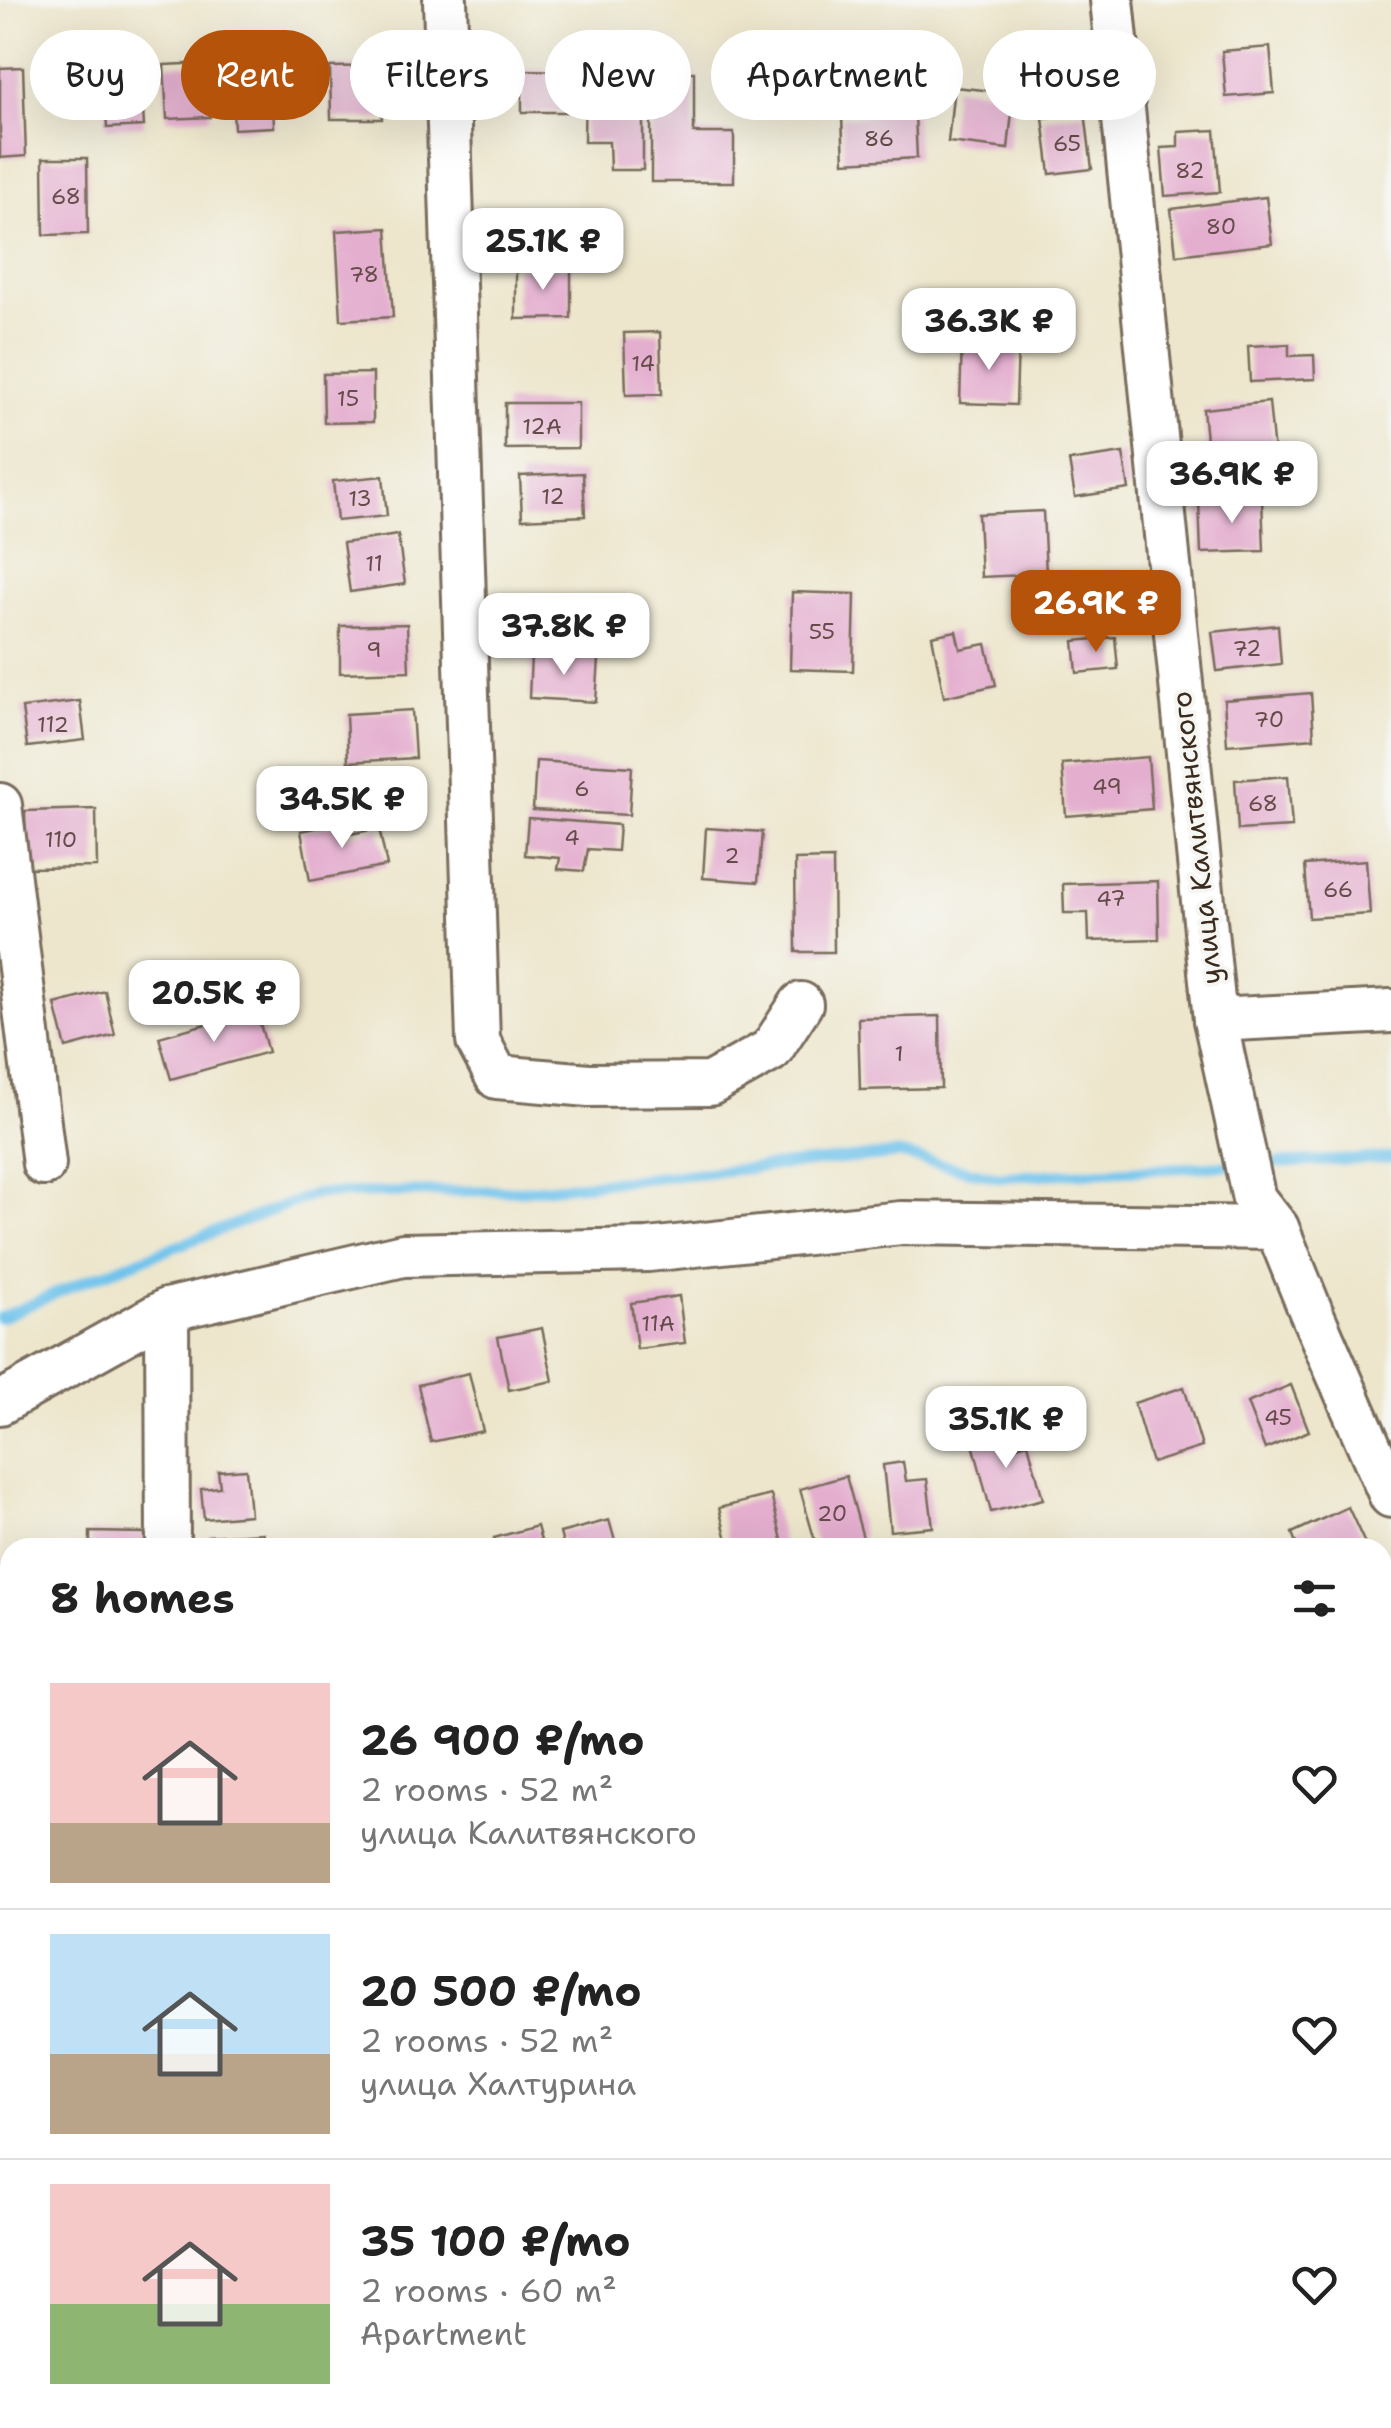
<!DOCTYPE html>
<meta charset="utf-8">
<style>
body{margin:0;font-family:"Shantell Sans",sans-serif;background:#f6f6f6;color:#222;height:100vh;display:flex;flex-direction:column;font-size:38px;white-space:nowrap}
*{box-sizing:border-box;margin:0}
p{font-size:32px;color:#767676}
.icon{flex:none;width:55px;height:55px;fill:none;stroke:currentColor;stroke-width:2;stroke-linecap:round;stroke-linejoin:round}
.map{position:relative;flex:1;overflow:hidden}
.sheet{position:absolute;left:0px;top:1538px;width:1392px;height:892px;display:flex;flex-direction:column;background:#fff;border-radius:30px 30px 0 0;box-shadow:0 10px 40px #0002}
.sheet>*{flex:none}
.guide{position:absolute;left:30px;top:30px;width:1332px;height:90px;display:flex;gap:20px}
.price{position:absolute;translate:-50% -85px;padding:0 22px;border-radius:20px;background:#fff;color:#222;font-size:32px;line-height:65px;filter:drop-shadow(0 2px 5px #0008)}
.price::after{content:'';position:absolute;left:50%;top:60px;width:30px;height:22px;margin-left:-15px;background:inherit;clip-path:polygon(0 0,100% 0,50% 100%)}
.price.on{background:#b45309;color:#fff}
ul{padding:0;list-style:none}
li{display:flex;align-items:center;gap:30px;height:250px;padding:0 50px}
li+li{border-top:2px solid #e0e0e0}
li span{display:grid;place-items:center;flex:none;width:280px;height:200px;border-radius:0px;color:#555}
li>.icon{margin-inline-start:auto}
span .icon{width:120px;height:120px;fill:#fffc;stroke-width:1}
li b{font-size:42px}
h2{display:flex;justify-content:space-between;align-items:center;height:120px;padding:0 50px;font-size:42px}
.tag{padding:0 35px;border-radius:45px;background:#fff;box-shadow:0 10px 40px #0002;font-size:35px;line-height:90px}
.tag.on{background:#b45309;color:#fff}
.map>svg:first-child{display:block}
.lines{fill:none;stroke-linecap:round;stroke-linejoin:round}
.stream{stroke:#70c3ec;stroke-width:11}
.building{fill:#e4aecf}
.minor-casing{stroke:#796c5b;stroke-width:48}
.minor{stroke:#fff;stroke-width:42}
.labels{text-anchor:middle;stroke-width:8;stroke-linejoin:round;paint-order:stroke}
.number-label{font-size:22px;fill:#654b4a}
.street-label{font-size:28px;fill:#3b2a1e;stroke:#f6f6f2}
</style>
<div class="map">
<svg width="1391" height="2428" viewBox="0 0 1391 2428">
<rect width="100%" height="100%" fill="#f6f6f2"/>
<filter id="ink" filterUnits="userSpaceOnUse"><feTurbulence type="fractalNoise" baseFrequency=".01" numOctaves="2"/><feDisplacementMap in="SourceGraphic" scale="20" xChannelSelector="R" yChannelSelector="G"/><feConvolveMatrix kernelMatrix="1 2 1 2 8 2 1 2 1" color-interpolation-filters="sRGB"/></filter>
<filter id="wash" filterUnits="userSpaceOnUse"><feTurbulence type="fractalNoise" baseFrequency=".0048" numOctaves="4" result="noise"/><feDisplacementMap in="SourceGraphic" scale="40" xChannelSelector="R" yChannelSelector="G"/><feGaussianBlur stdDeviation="2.25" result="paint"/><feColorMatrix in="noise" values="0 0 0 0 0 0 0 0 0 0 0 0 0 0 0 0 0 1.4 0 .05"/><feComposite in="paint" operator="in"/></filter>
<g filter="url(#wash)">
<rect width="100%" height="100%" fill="#ede6cc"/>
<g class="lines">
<g class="stream">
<path d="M1256 1164 1391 1158"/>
<path d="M0 1318 84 1281 315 1194 525 1190 899 1154 996 1177 1237 1165"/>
</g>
</g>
<g id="blocks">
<g class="building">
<path d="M1270 47 1274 93 1226 97 1222 51Z"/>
<path d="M207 63 210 117 167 119 164 65Z"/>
<path d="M140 65 144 126 107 128 103 67Z"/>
<path d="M271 65 274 127 234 129 231 66Z"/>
<path d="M382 66V119H331L330 67Z"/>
<path d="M23 67 26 156 0 158V68Z"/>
<path d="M522 70 567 71 566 112H522Z"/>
<path d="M651 72H694V133H734V182H651Z"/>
<path d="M643 73V170H610L609 142H584L585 74Z"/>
<path d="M954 87 1014 93 1008 149 948 142Z"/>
<path d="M914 92 917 158 844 162 842 117 867 116 872 94Z"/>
<path d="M1085 112 1092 169 1050 174 1043 118Z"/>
<path d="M1215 130 1220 192 1165 196 1161 148 1178 147V132Z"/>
<path d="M43 158H87L88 234 44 235Z"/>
<path d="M1266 197 1272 244 1176 255 1171 209Z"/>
<path d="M387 228 393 317 341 320 336 231Z"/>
<path d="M516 267H571V318L516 319Z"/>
<path d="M660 332 662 394 626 395 624 333Z"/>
<path d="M962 341 1018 343 1016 405 960 403Z"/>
<path d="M1289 344V356L1314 355 1315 379 1250 382 1248 346Z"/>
<path d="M373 373V422L324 423 323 374Z"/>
<path d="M1269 402 1275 463 1209 471 1203 409Z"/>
<path d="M505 403H578V448L505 449Z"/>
<path d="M1123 453 1129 489 1075 497 1069 461Z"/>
<path d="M583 473 585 516 522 519 520 476Z"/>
<path d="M383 476 387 516 337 521 333 481Z"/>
<path d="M1262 499 1264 551 1201 553 1199 501Z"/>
<path d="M1043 511 1046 574 981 577 978 514Z"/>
<path d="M398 535 405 584 350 592 343 543Z"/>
<path d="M792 592 855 594 853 671 790 669Z"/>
<path d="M625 605 628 642 530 648 529 611Z"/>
<path d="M407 624 409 671 340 673V626Z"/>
<path d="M1278 625 1281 664 1217 671 1212 632Z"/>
<path d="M956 631 960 649 986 644 996 685 944 697 932 636Z"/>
<path d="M1115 637 1118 669 1077 673 1074 641Z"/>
<path d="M531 655 599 659 596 702 529 698Z"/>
<path d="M1311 693 1314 738 1227 745 1224 700Z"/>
<path d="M80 701 85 740 27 747 22 708Z"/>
<path d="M412 710 415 758 348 762 346 714Z"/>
<path d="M1148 757 1152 809 1066 816 1062 764Z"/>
<path d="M536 761 632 767 629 815 533 810Z"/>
<path d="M1288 776 1292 827 1238 830 1235 780Z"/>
<path d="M96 809 97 867 26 868 25 811Z"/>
<path d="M528 818 619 825 617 851 588 849 584 871 558 869 560 858 525 855Z"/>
<path d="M344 822 346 835 379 828 387 866 310 881 301 831Z"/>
<path d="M706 828 762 832 758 882 703 878Z"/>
<path d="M833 859 834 952H796L795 860Z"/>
<path d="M1366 860 1370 914 1309 918 1305 865Z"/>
<path d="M1158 881 1159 939 1089 941 1088 913H1064L1063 884Z"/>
<path d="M105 991 115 1035 66 1048 55 1004Z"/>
<path d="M256 1010 268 1052 171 1079 159 1037Z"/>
<path d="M940 1016 941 1088 860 1090 858 1018Z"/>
<path d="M679 1296 685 1343 637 1349 631 1303Z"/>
<path d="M542 1328 553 1381 509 1390 498 1337Z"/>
<path d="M469 1373 483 1431 431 1442 418 1385Z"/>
<path d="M1291 1385 1309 1431 1265 1449 1247 1403Z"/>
<path d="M1184 1387 1202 1447 1152 1463 1134 1403Z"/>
<path d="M1004 1427 1009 1448 1028 1443 1043 1499 991 1512 971 1436Z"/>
<path d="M903 1462 906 1481 927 1479 933 1527 890 1531 883 1465Z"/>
<path d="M246 1469 250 1515 204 1519 201 1489 220 1487 218 1471Z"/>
<path d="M846 1476 863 1538 827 1548H817L800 1489Z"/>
<path d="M771 1495 784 1548H729L719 1508Z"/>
<path d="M1348 1507 1367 1548H1298L1292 1533Z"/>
<path d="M609 1520 617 1548H564L560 1533Z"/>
<path d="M537 1526 543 1548H496L494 1538Z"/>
<path d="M90 1532 145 1533V1548H90Z"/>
<path d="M263 1533 264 1548H209L208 1536Z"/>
<path d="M1382 1657 1391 1675V1706L1382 1711Z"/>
<path d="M1391 1806V1862L1387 1863 1382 1849V1809Z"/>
<path d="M0 2127 10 2128V2195H0Z"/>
<path d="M1391 2191V2268L1382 2246V2194Z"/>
<rect x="437" y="2420" width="34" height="8"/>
<path d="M514 2420H552L553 2428H514Z"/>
<path d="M577 2420H623L624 2428H578Z"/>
<path d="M651 2420H700L701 2428H651Z"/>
<path d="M712 2420H760L761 2428H713Z"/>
<path d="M817 2420H868L870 2428H818Z"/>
</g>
</g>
</g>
<g filter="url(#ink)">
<use href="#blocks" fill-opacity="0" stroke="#796c5b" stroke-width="2.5"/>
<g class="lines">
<defs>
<g id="minor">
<path d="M445 0 478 1041 497 1077 589 1085 710 1084 771 1050 801 1004"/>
<path d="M1112 0 1215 1020 1254 1199 1277 1228 1311 1312 1391 1496"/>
<path d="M0 805 44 1164"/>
<path d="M1215 1020 1391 1011"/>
<path d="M167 1310 168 1548"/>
<path d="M0 1403 167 1310 403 1255 648 1250 901 1223 1277 1228"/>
<path d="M1382 2335 1391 2332"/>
<path d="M0 2398 10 2399"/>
<path d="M167 2420 207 2428"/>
<path d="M1038 2420 1040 2428"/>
<path d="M1126 2428 1148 2420"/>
</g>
</defs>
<use href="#minor" class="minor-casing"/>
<use href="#minor" class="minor"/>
</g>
</g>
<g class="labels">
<g class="number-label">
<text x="879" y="146">86</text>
<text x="1067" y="151">65</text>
<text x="1190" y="178">82</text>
<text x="66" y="204">68</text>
<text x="1221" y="234">80</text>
<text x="364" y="282">78</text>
<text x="643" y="371">14</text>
<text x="348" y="406">15</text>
<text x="542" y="434">12А</text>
<text x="553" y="504">12</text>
<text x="360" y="506">13</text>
<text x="374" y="571">11</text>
<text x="822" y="639">55</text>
<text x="1247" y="656">72</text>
<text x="374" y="657">9</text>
<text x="1269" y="727">70</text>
<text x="53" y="732">112</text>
<text x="1107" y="794">49</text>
<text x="582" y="796">6</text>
<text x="1263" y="811">68</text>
<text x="572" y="845">4</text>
<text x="61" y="847">110</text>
<text x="732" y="863">2</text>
<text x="1338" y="897">66</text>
<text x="1111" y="906">47</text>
<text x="899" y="1061">1</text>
<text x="658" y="1331">11А</text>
<text x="1278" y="1425">45</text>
<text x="832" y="1521">20</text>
</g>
<g class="street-label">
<text transform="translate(1196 838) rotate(-96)" y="10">улица Калитвянского</text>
</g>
</g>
</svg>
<b class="price" style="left:543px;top:293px">25.1K ₽</b>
<b class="price" style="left:989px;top:373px">36.3K ₽</b>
<b class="price" style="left:1232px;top:526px">36.9K ₽</b>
<b class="price on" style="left:1096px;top:655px">26.9K ₽</b>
<b class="price" style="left:564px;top:678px">37.8K ₽</b>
<b class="price" style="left:342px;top:851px">34.5K ₽</b>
<b class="price" style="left:214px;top:1045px">20.5K ₽</b>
<b class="price" style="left:1006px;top:1471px">35.1K ₽</b>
<div class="guide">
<a class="tag">Buy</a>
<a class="tag on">Rent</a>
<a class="tag">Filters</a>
<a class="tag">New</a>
<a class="tag">Apartment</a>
<a class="tag">House</a>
</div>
<section class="sheet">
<h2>8 homes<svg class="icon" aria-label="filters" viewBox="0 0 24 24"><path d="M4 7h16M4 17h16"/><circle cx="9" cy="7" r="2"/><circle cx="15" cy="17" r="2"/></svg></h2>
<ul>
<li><span style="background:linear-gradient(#f6c9c9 70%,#b9a48a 0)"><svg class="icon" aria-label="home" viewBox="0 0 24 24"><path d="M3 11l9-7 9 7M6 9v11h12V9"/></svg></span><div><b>26 900 ₽/mo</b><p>2 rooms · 52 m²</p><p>улица Калитвянского</p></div><svg class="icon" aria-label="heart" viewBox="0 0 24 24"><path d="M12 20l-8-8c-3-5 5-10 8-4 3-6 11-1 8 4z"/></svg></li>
<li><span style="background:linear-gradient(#bfe0f5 60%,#b9a48a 0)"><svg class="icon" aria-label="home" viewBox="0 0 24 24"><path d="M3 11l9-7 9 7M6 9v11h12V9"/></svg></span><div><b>20 500 ₽/mo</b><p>2 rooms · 52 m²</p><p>улица Халтурина</p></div><svg class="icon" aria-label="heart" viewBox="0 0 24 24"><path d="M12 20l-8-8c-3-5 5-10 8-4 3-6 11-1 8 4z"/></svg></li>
<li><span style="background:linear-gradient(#f6c9c9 60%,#8fb573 0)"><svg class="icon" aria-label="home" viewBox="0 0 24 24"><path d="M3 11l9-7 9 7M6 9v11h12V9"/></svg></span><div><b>35 100 ₽/mo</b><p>2 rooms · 60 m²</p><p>Apartment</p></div><svg class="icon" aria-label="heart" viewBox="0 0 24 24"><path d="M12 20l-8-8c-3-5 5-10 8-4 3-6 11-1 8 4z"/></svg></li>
</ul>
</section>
</div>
